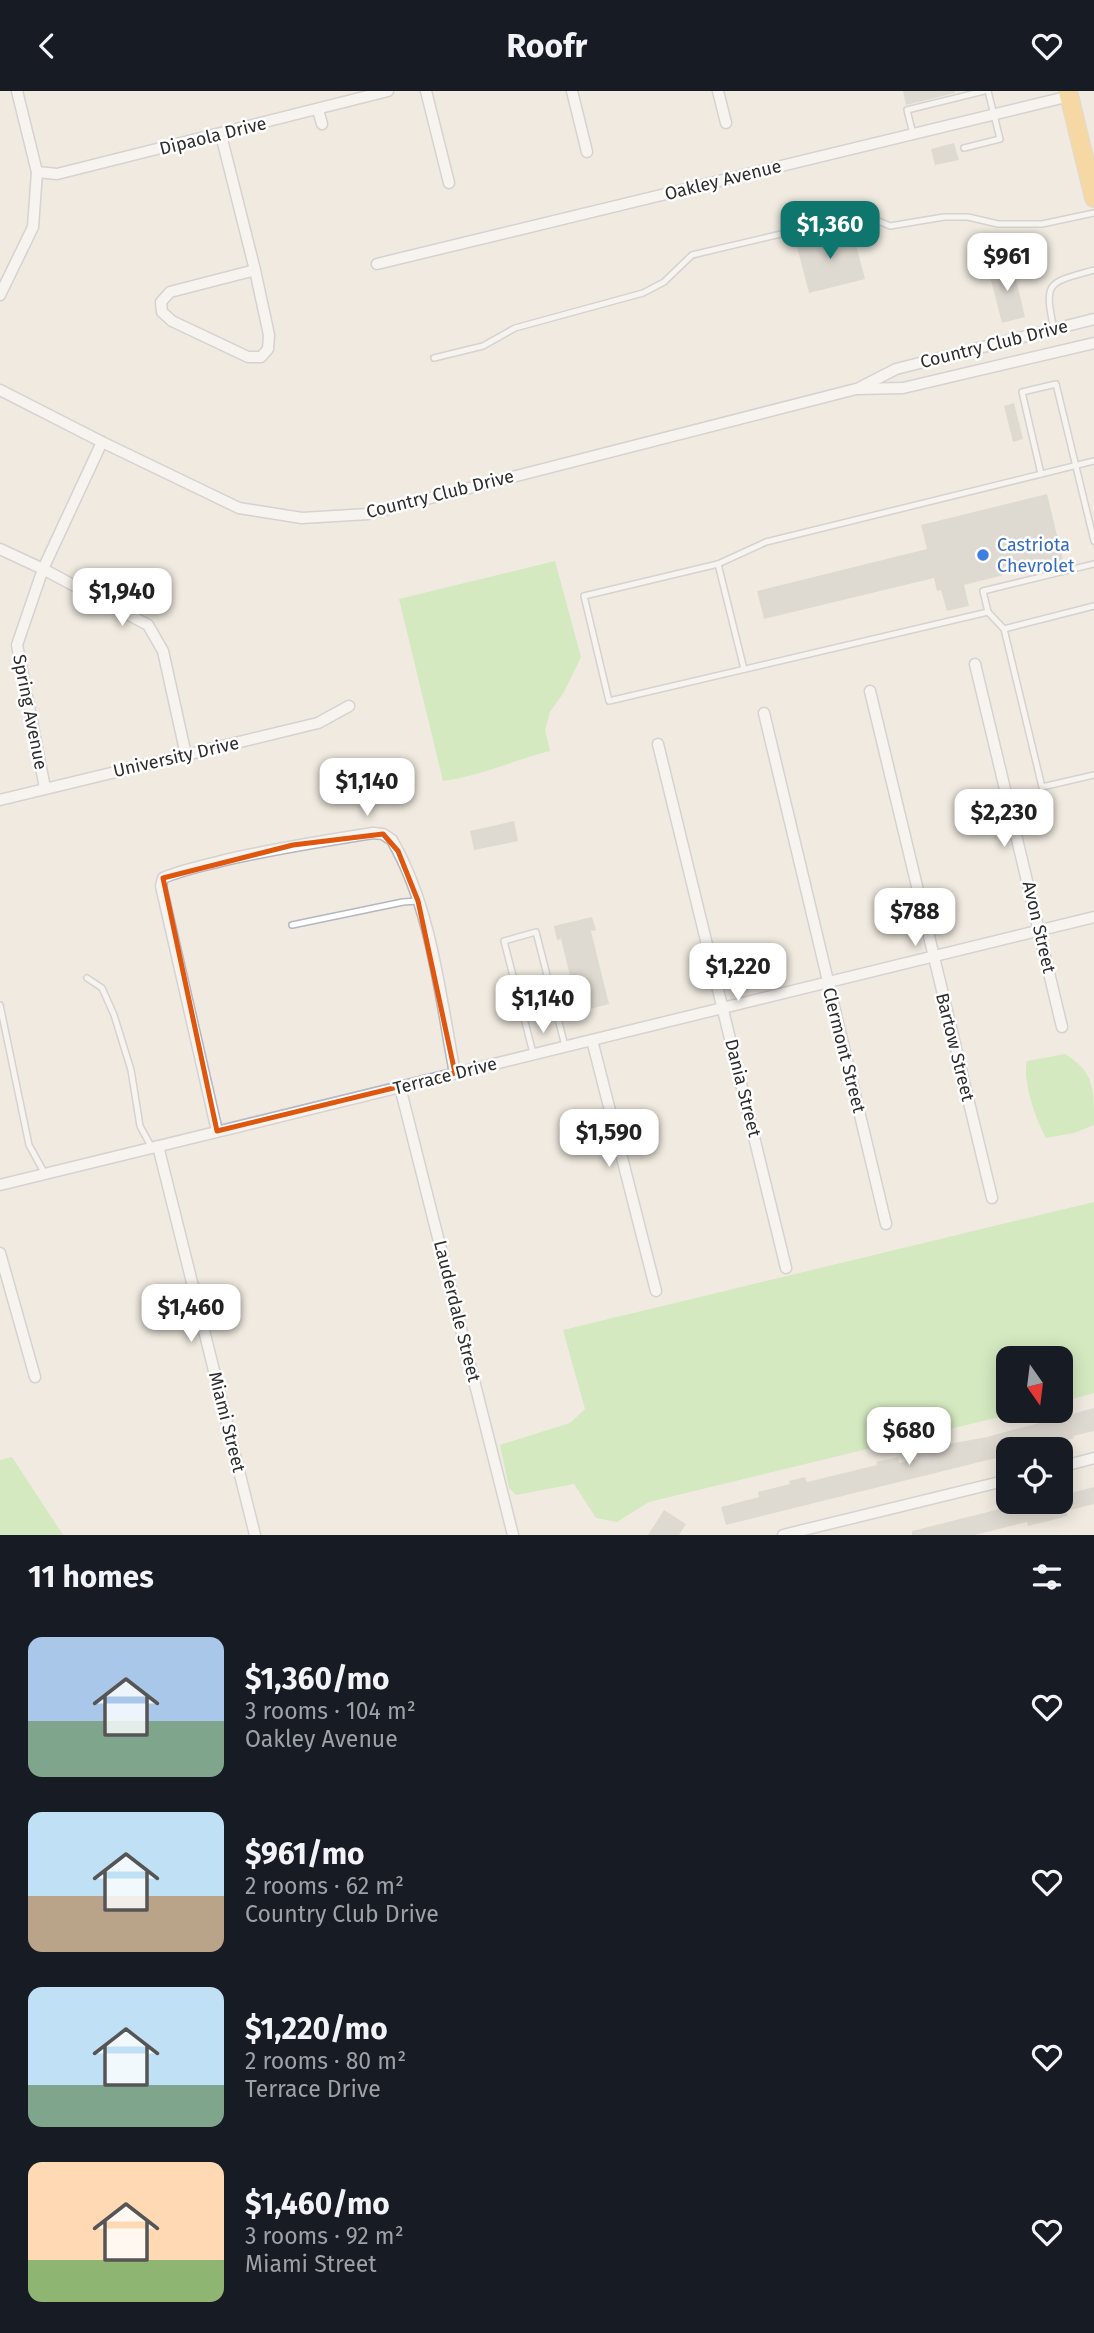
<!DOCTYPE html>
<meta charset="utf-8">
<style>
body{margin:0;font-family:"Fira Sans",sans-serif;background:#242831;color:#f1f3f6;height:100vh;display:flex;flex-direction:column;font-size:26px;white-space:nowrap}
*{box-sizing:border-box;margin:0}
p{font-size:23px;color:#9ea1a6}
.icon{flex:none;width:38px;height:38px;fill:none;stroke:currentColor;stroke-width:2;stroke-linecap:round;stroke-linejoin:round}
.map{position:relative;height:1444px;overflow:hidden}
.details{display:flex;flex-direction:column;background:#171b24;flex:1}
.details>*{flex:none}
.needle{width:46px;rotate:166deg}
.fabs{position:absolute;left:996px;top:1255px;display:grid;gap:14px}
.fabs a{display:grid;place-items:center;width:77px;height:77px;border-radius:14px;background:#171b24;box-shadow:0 4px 18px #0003;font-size:35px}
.price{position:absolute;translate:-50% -60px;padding:0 16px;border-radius:14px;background:#fff;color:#222;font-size:23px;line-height:46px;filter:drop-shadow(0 2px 4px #0008)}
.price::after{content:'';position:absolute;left:50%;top:42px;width:21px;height:16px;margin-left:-10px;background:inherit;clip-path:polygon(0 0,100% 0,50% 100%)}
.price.active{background:#0f766e;color:#fff}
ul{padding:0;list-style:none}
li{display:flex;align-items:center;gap:21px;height:175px;padding:0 28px}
li span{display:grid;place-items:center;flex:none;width:196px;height:140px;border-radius:14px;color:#555}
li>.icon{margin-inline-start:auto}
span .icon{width:84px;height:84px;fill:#fffc;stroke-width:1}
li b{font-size:30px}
h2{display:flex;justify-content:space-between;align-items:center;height:84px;padding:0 28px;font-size:30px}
header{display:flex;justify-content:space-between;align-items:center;height:91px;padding:0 28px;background:#171b24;font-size:32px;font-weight:700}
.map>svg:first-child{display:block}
.green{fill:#b1e99a}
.building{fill:#cbc8be}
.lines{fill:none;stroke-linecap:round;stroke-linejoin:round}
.service-casing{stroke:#b4b6c2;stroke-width:8}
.minor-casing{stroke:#b4b6c2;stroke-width:13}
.trunk-casing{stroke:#c9c9c9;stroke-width:20}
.service{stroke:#fff;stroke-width:5}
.minor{stroke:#fff;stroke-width:10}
.trunk{stroke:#fdc35b;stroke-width:18}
.marked{fill:none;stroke:#df570e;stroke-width:5;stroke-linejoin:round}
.shop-dot{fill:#3f7fe0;stroke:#fff;stroke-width:2.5}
.labels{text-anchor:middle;stroke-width:5;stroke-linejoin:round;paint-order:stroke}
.street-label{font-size:18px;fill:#2e2e2e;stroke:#fff}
.shop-label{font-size:18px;fill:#366cbe;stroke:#fff;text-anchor:start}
</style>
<header><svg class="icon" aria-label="back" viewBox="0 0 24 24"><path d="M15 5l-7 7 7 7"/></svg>Roofr<svg class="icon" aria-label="heart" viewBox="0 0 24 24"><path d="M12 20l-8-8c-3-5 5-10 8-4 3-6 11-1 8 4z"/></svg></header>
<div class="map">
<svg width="1094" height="1444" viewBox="0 0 1094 1444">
<rect width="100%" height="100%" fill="#f0eae0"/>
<g class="green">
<path d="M555 470 581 566 564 601 550 621 545 639 550 660C514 669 480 685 443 690L399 508Z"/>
<path d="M1065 963C1094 981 1094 997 1094 1034L1074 1042 1046 1047C1036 1029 1022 990 1027 970Z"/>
<path d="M1094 1111V1302L1061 1311 1060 1267H1008V1320H1024L649 1411 617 1431 596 1427 574 1393 516 1404 509 1397 500 1354 570 1332 585 1318 563 1239Z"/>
<path d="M12 1366 63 1444H0V1369Z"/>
</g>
<g class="building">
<path d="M903 0H955V2L906 14Z"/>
<path d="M954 52 959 69 935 74 931 58Z"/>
<path d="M852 138 865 188 809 202 796 152Z"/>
<path d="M1012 172 1025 226 1002 232 988 178Z"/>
<path d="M1014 312 1023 348 1013 351 1004 315Z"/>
<path d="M1047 403 1063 469 964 494 969 515 947 520 941 499 937 500 934 487 764 528 757 500 927 458 921 434Z"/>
<path d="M514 730 518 750 474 759 470 740Z"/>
<path d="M592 826 596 839 591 840 609 913 579 921 561 848 557 849 554 835Z"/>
<path d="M1094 1317V1340L1073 1345 1074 1347 1027 1358H1008V1364L726 1434 721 1416 759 1406 758 1401 790 1393 789 1390 805 1386 807 1391 877 1374 876 1371 898 1366 899 1372 918 1368 917 1364 938 1358V1355L987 1346Z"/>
<path d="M1094 1396V1413L1066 1420 1068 1425 1028 1435 1027 1431 975 1444H912V1440L1032 1410H1060V1405Z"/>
<path d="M664 1419 686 1433 679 1444H648Z"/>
</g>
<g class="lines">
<defs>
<g id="service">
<path d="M913 43 907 19 984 0"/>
<path d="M964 57 1000 48 988 0"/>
<path d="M1054 238C1043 189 1049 192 1094 179"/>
<path d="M434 267 483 255 515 237 643 202 664 191 692 164 853 126H869L890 135 944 126H968L998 133H1042L1094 122"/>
<path d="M1041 383 1022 301 1056 293 1094 450"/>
<path d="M718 473 744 578"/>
<path d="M1094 473 983 500 988 521 1004 538 1042 696 1094 684"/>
<path d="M988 521 609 610 584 505 718 473 766 451 1094 370"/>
<path d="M1004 538 1094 515"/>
<path d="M292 834 403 811 418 810"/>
<path d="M87 887 102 897 114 924 131 979 140 1035 152 1057"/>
<path d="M0 914 29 1054 45 1083"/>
<path d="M533 962 504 850 536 841 565 955"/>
</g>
<g id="minor">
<path d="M426 0 449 92"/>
<path d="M572 0 587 61"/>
<path d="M718 0 726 32"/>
<path d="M318 19 322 33"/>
<path d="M221 44 255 179 269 244 268 258 261 266H248L172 230 162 221 161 211 170 201 255 179"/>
<path d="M37 81 57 83 388 0"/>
<path d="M377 173 1070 5"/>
<path d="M0 204 33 136 37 81 17 0"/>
<path d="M859 297 896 278 1094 228"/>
<path d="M0 299 102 351 239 417 302 427 368 423 856 298 903 297 1094 252"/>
<path d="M0 458 43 478 148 534 163 560 186 664"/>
<path d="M975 573 1062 936"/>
<path d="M870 600 992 1107"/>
<path d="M764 622 886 1133"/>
<path d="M658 653 786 1177"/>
<path d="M45 697 17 554 43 478 102 351"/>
<path d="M0 709 318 632 349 615"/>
<path d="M592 949 656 1200"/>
<path d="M400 996 513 1444"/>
<path d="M217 1040 161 795 163 787C182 779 202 775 221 770 271 758 322 750 373 742L383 743 392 749C432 818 440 905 455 982"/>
<path d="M158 1055 255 1444"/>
<path d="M0 1094 1094 826"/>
<path d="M0 1162 35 1286"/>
<path d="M1060 1376 1094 1367"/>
<path d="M783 1444 1008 1389"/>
</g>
<path id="trunk" d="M1068 0 1094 107"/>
</defs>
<use href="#service" class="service-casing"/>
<use href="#minor" class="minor-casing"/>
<use href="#trunk" class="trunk-casing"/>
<use href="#service" class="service"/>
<use href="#minor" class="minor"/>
<use href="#trunk" class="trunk"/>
</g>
<path d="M0 0H1094V1444H0ZM383 743 398 760 418 810 455 982 217 1040 163 787 293 754Z" fill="#f0eae0" fill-opacity=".55" fill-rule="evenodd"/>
<path class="marked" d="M383 743 398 760 418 810 455 982 217 1040 163 787 293 754Z"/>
<circle class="shop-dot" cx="983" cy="464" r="7"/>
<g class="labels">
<g class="street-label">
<text transform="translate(213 45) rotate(-14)" y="6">Dipaola Drive</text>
<text transform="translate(723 89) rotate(-14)" y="6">Oakley Avenue</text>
<text transform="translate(994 253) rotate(-14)" y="6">Country Club Drive</text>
<text transform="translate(440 403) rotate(-14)" y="6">Country Club Drive</text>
<text transform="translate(30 621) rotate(79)" y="6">Spring Avenue</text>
<text transform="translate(176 666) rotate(-13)" y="6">University Drive</text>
<text transform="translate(1039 836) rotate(77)" y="6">Avon Street</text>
<text transform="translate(955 956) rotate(76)" y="6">Bartow Street</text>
<text transform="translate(844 959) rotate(76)" y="6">Clermont Street</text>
<text transform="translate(445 985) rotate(-14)" y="6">Terrace Drive</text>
<text transform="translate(743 997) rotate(76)" y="6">Dania Street</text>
<text transform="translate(457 1220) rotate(76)" y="6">Lauderdale Street</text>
<text transform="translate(227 1331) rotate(76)" y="6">Miami Street</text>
</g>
<g class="shop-label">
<text x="997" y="460">Castriota<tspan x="997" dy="21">Chevrolet</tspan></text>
</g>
</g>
</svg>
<div class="fabs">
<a><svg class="needle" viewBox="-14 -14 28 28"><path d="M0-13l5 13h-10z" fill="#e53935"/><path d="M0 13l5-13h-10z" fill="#9ea1a6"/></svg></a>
<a><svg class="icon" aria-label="locate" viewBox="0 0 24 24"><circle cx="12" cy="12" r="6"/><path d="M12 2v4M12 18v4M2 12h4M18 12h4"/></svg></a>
</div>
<b class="price active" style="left:830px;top:170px">$1,360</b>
<b class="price" style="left:1007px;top:202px">$961</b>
<b class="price" style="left:122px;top:537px">$1,940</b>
<b class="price" style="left:367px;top:727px">$1,140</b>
<b class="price" style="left:1004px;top:758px">$2,230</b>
<b class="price" style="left:915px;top:857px">$788</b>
<b class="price" style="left:738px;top:912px">$1,220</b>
<b class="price" style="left:543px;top:944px">$1,140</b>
<b class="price" style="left:609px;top:1078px">$1,590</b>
<b class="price" style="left:191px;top:1253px">$1,460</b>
<b class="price" style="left:909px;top:1376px">$680</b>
</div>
<section class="details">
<h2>11 homes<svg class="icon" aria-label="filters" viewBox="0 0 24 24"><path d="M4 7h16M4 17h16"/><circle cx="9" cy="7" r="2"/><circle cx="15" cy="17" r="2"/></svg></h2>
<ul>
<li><span style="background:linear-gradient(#a9c7e8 60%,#7fa58c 0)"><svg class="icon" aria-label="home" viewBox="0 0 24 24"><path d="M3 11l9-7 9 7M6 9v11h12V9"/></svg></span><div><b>$1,360/mo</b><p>3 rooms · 104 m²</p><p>Oakley Avenue</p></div><svg class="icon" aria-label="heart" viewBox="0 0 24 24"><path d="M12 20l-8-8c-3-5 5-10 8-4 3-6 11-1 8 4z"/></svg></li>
<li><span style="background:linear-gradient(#bfe0f5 60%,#b9a48a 0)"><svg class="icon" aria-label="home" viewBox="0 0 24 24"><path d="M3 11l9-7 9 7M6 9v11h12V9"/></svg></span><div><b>$961/mo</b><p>2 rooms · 62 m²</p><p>Country Club Drive</p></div><svg class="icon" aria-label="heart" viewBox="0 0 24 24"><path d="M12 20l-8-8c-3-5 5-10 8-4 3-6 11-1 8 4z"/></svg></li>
<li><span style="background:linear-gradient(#bfe0f5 70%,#7fa58c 0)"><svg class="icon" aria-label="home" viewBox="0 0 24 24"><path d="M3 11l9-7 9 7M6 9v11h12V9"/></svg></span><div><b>$1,220/mo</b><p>2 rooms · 80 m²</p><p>Terrace Drive</p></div><svg class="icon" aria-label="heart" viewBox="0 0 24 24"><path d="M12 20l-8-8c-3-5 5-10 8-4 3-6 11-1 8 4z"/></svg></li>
<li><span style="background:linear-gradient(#ffd9b3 70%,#8fb573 0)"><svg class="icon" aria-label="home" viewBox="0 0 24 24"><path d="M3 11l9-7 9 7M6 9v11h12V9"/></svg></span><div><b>$1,460/mo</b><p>3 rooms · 92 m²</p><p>Miami Street</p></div><svg class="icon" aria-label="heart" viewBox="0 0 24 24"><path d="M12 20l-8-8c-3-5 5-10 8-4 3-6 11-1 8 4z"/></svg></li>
</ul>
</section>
